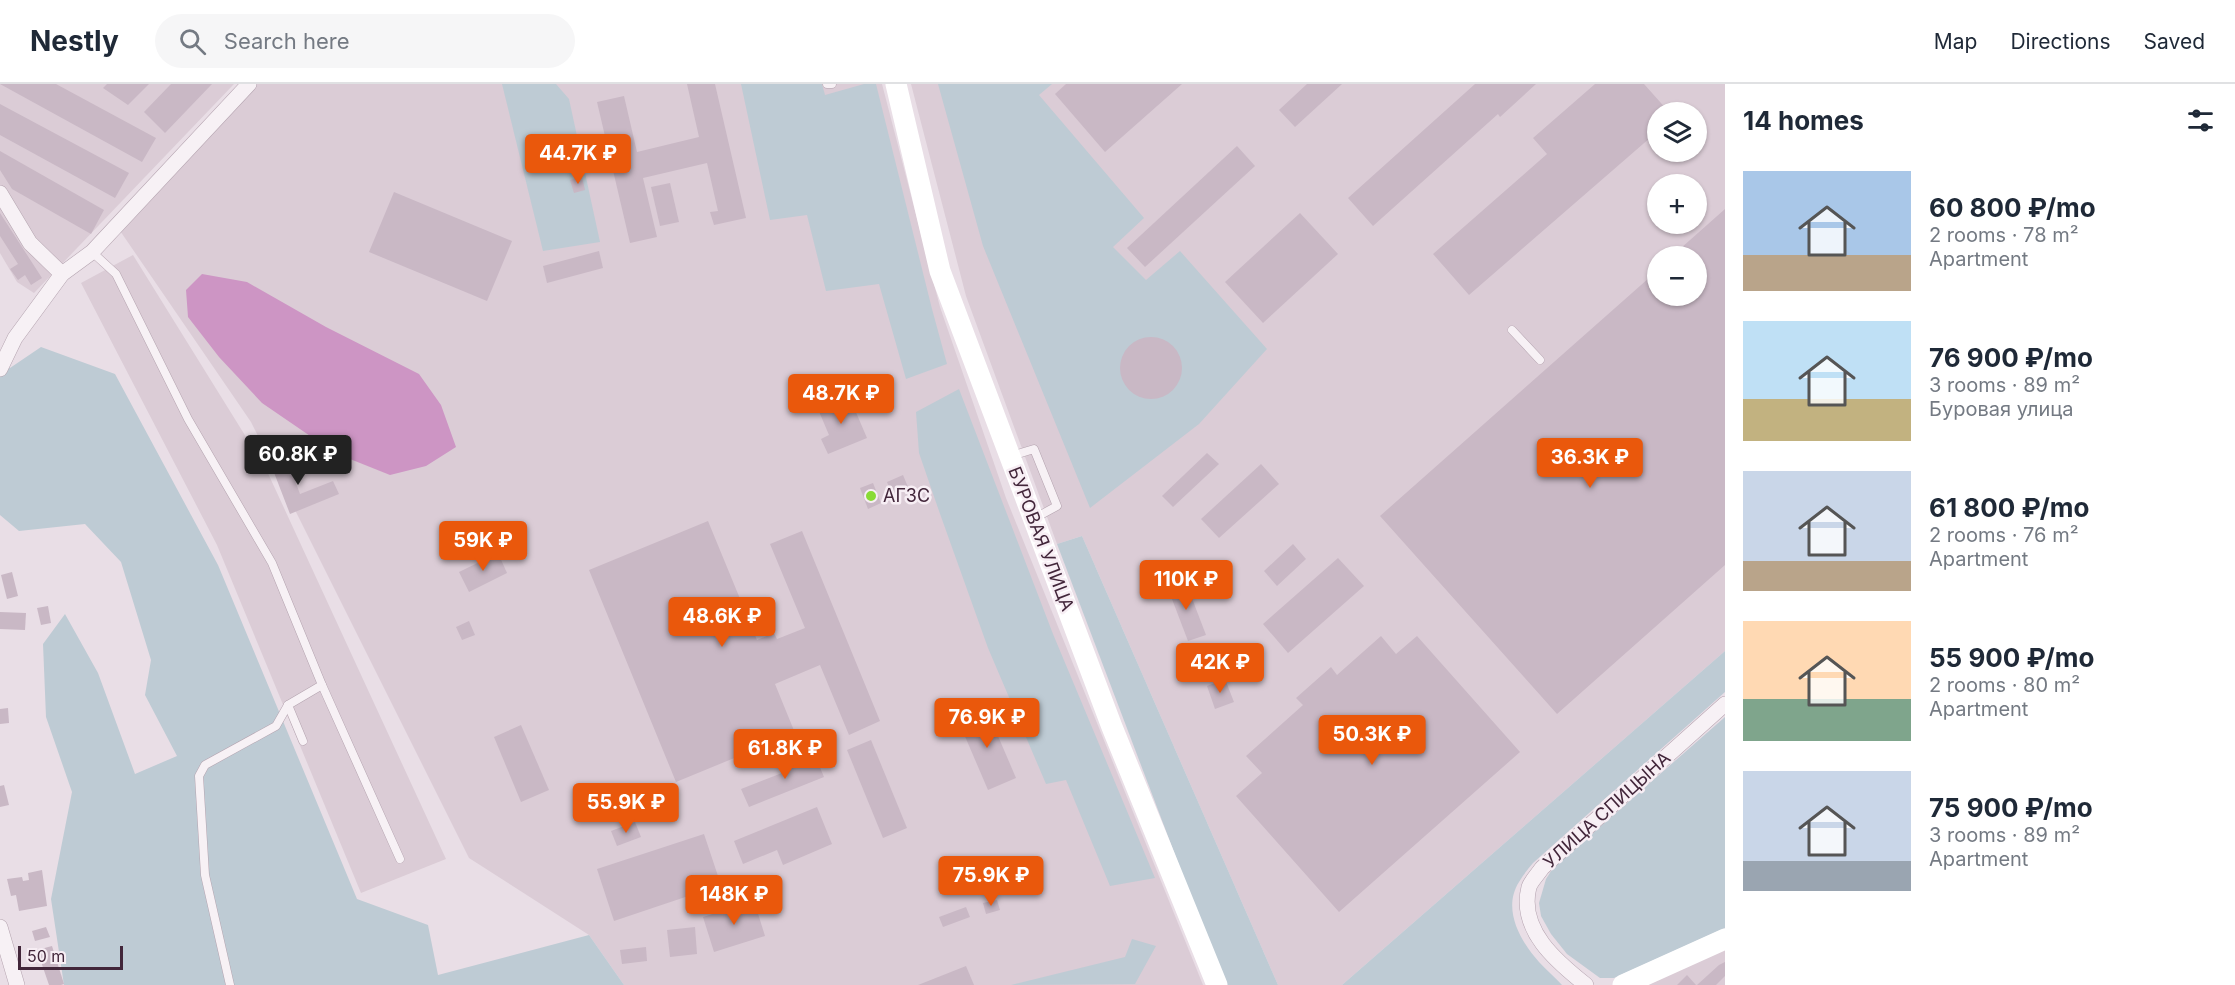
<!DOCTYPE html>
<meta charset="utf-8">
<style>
body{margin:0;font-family:Inter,sans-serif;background:#f6f6f7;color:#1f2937;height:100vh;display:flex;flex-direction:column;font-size:22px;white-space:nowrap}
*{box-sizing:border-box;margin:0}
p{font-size:20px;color:#747a83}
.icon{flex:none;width:33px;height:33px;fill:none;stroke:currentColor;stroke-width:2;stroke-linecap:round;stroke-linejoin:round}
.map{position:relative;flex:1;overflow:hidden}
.details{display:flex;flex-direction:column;background:#fff;width:510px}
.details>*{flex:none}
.fabs{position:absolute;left:1647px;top:18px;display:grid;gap:12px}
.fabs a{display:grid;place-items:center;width:60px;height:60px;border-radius:50%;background:#fff;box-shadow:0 2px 4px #0004;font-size:30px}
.scale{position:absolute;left:18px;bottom:15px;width:105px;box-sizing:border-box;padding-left:6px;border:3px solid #42263a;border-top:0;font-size:16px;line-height:21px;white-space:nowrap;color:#42263a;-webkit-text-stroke:4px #f7eef4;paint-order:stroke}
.price{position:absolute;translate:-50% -51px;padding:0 14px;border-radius:6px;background:#ea580c;color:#fff;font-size:20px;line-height:39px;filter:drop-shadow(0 2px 3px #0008)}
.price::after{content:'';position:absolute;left:50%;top:36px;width:18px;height:14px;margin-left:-9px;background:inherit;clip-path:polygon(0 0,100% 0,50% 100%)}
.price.on{background:#222;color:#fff}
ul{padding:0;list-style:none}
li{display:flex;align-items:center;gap:18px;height:150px;padding:0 18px}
li span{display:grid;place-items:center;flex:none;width:168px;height:120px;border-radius:0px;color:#555}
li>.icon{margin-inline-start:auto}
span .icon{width:72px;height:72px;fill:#fffc;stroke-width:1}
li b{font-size:26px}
h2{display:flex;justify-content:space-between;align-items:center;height:72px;padding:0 18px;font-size:26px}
header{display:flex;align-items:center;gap:36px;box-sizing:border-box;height:84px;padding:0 30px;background:#fff;border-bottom:2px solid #e0e1e3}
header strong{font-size:28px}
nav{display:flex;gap:33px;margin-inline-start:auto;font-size:21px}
.search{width:420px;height:54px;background:#f6f6f7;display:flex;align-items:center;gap:15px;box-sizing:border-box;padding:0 21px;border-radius:33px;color:#747a83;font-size:22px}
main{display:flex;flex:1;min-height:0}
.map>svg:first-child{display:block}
.built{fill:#dbccd6;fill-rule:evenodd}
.green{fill:#becbd4}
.water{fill:#cd95c4}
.building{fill:#c9b8c5}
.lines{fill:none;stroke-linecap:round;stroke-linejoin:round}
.lane-casing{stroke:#b4a3af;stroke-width:9}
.street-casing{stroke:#b4a3af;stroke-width:16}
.lane{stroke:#f7f1f5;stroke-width:8}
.street{stroke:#f7f1f5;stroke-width:15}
.secondary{stroke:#fff;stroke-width:21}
.poi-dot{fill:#89db36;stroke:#f7eef4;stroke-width:2}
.labels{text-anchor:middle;stroke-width:5;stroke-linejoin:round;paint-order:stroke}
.poi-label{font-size:18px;fill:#42263a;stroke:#f7eef4;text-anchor:start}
.street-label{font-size:18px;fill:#42263a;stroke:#f7eef4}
</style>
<header>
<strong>Nestly</strong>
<div class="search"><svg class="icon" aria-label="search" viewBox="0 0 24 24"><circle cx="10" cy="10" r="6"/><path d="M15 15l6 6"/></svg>Search here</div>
<nav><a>Map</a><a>Directions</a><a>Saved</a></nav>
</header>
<main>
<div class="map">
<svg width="1725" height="901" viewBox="0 0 1725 901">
<rect width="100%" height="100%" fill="#e9dee6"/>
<g class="built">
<path d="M0 0H234L34 209 17 198 0 169Z"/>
<path d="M251 0H882L940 223 1006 414 1203 901H624L589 851 469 774 251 338 114 138Z"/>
<path d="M911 0H1725V567L1342 901H1278L1082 452 1057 460 966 212ZM1658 28H1696V68H1658ZM1658 100H1696V140H1658ZM1658 172H1696V212H1658Z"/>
<path d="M133 171 266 385 446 775 361 809 217 461 81 199Z"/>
<path d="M1725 865V901H1646Z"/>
</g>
<g class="green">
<path d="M502 0H556L569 15 600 158 543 167Z"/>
<path d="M741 0H822L825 11 864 0H876L932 225 947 280 906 295 879 200 826 207 807 131 770 136Z"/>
<path d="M938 0H1052L1039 11 1144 134 1113 163 1146 196 1180 167 1267 265 1199 340 1090 424 983 162Z"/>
<path d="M41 263 115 290 218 481 357 815 428 841 438 891 589 851 624 901H64L51 815 72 708 46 633 43 560 65 530 98 589 135 690 177 672 145 611 151 576 121 478 85 440 19 447 0 431V279L10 284Z"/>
<path d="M959 305 1053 550 1155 794 1110 802 1066 696 1046 700 988 564 939 427 919 369 916 328Z"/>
<path d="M1082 452 1278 901H1227L1185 797 1057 460Z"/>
<path d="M1725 567V608L1533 779C1528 785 1523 791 1519 798 1502 825 1520 857 1539 878 1546 886 1555 893 1562 901H1342Z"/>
<path d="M1725 633V844L1614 894H1600L1567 870 1551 850 1541 832 1539 819 1546 795 1553 784Z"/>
<path d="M1132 855 1156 862 1135 900 1011 901 1125 873Z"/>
</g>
<path class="water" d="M202 190 247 198 326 243 419 290 441 321 456 363 426 382 390 391 335 369 262 319 219 273 188 233 186 206Z"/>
<g class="building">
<path d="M0 0H56L156 54 142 78Z"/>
<path d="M107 0H149L128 21 103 4Z"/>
<path d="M171 0H212L165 49 144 28Z"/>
<path d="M687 0H715L746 134 714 141 710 128 718 127 707 79 643 94 657 153 630 159 597 18 624 12 637 68 699 53Z"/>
<path d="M1066 0H1182L1105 68 1055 10Z"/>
<path d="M1307 0H1342L1295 43 1279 26Z"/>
<path d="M1475 0H1536L1500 33 1498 30 1373 142 1348 114Z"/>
<path d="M1595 0H1644L1669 28H1658V47L1469 211 1433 170 1547 70 1533 54Z"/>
<path d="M0 20 129 89 115 114 0 51Z"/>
<path d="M1237 62 1255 82 1145 183 1127 164Z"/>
<path d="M0 67 104 126 91 150 12 105 0 86Z"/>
<path d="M582 93 585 106 574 109 570 96Z"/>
<path d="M670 99 679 138 660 142 651 103Z"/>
<path d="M394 108 512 157 487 217 369 168Z"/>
<path d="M1725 125V481L1557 630 1380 432 1658 186V212H1696V172H1672Z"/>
<path d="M0 129 42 194 31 201 25 191 18 196 10 185 18 180 0 152Z"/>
<path d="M1300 129 1338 170 1263 239 1225 198Z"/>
<path d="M599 167 603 184 547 199 543 182Z"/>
<circle cx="1151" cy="284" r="31"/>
<path d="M849 312 867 354 828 370 821 355 829 351 818 325Z"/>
<path d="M269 351 275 366 260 372 254 357Z"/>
<path d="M284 367 300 410 333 397 339 410 290 430 268 373Z"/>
<path d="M1207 369 1219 380 1173 423 1162 412Z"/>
<path d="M1261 380 1279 400 1219 454 1201 435Z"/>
<path d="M903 391 908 403 892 410 887 398Z"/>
<path d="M873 399 881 419 868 425 860 404Z"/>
<path d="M708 437 757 556 774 549 777 555 805 544 770 460 802 447 880 637 849 651 820 581 775 600 795 649 676 698 589 486Z"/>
<path d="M1293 460 1306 475 1277 502 1264 487Z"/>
<path d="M498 469 507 489 469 508 459 488Z"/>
<path d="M1338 474 1364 502 1288 569 1263 540Z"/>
<path d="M12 488 18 512 7 515 1 491Z"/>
<path d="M1185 496 1206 551 1188 557 1167 502Z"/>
<path d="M48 522 51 539 41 541 37 524Z"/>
<path d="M0 528 26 529 25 546 0 545Z"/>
<path d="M469 537 475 551 462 556 456 543Z"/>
<path d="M1381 552 1396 570 1417 552 1520 668 1339 828 1236 712 1262 689 1246 672 1303 621 1296 614 1331 583 1337 591Z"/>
<path d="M1225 595 1234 618 1215 625 1207 602Z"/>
<path d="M8 624 9 639 0 640V625Z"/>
<path d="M986 624 1016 694 988 706 958 636Z"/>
<path d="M521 641 549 706 521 718 494 653Z"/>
<path d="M871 656 907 744 883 754 847 666Z"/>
<path d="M814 669 824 693 749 723 741 705 782 689 780 683Z"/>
<path d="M4 701 9 721 0 723V702Z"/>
<path d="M817 723 832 760 783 781 777 766 743 780 734 757Z"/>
<path d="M635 738 641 753 617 762 611 747Z"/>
<path d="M704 750 721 801 614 837 597 785Z"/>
<path d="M42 786 47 822 19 827 16 811 11 812 7 795 22 793 23 797 29 796 28 789Z"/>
<path d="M997 816 1000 826 986 830 983 819Z"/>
<path d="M754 817 765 852 714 868 703 833Z"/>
<path d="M966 823 970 833 943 843 939 833Z"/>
<path d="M46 843 50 853 35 857 32 847Z"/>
<path d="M695 843 697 870 670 873 667 846Z"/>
<path d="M52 862 64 900 61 901H49L37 866Z"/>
<path d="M646 863 647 877 622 880 620 866Z"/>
<path d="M1725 878V892L1716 901H1697L1719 881Z"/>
<path d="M966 882 974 901H918Z"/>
<path d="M1687 891 1696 901H1677Z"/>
</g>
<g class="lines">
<defs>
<g id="lane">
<path d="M827 0H832"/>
<path d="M92 168 116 190 188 335 272 479 322 601 400 775"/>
<path d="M1512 246 1540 276"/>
<path d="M1011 372 1034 365 1057 422 1035 434"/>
<path d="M288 621 303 657"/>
<path d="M230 901 205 791 199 692 205 681 276 642 288 621 322 601"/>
</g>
<g id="street">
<path d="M0 109 30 159 62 190"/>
<path d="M0 285 15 254 62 190 92 168 249 0"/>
<path d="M0 843 17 901"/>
<path d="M1586 901C1557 878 1518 846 1529 803 1531 797 1538 790 1542 784L1725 620"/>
</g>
</defs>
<use href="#lane" class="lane-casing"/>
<use href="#street" class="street-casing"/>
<use href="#lane" class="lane"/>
<use href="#street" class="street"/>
<g class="secondary">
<path d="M896 0 940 187 1112 643 1217 901"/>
<path d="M1623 901 1725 855"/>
</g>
</g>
<circle class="poi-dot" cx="871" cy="412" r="6"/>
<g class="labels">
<g class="poi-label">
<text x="883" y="418">АГЗС</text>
</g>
<g class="street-label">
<text transform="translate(1041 455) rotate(69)" y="6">БУРОВАЯ УЛИЦА</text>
<text transform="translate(1607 726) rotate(-42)" y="6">УЛИЦА СПИЦЫНА</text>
</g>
</g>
</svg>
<div class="fabs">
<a><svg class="icon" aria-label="layers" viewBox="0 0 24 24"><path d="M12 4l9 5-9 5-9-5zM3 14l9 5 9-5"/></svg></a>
<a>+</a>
<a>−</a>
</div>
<div class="scale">50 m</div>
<b class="price" style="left:578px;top:101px">44.7K ₽</b>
<b class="price" style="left:841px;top:341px">48.7K ₽</b>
<b class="price on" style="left:298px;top:402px">60.8K ₽</b>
<b class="price" style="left:1590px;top:405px">36.3K ₽</b>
<b class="price" style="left:483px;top:488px">59K ₽</b>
<b class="price" style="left:1186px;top:527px">110K ₽</b>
<b class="price" style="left:722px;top:564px">48.6K ₽</b>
<b class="price" style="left:1220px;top:610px">42K ₽</b>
<b class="price" style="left:987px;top:665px">76.9K ₽</b>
<b class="price" style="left:1372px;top:682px">50.3K ₽</b>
<b class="price" style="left:785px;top:696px">61.8K ₽</b>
<b class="price" style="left:626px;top:750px">55.9K ₽</b>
<b class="price" style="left:991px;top:823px">75.9K ₽</b>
<b class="price" style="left:734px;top:842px">148K ₽</b>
</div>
<section class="details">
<h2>14 homes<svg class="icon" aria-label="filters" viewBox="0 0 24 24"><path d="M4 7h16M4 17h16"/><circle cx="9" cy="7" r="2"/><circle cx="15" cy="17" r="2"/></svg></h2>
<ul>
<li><span style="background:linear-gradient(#a9c7e8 70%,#b9a48a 0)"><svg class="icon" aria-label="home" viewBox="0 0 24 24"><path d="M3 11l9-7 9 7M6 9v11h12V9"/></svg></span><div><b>60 800 ₽/mo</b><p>2 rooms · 78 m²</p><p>Apartment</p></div></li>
<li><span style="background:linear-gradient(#bfe0f5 65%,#c2b280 0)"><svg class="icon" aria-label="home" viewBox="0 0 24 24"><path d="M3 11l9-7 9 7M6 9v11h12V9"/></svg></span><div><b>76 900 ₽/mo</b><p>3 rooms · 89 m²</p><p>Буровая улица</p></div></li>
<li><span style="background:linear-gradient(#c9d6e8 75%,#b9a48a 0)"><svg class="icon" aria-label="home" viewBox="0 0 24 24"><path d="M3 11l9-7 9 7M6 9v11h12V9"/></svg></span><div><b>61 800 ₽/mo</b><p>2 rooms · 76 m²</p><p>Apartment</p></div></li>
<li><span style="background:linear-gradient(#ffd9b3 65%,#7fa58c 0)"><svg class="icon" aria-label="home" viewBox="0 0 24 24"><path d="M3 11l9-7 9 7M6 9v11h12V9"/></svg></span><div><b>55 900 ₽/mo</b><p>2 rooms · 80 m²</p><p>Apartment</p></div></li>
<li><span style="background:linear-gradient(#c9d6e8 75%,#9aa5b1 0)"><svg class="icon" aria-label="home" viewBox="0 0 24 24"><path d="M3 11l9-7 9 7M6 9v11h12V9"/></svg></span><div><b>75 900 ₽/mo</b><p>3 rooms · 89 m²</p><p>Apartment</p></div></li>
</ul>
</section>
</main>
